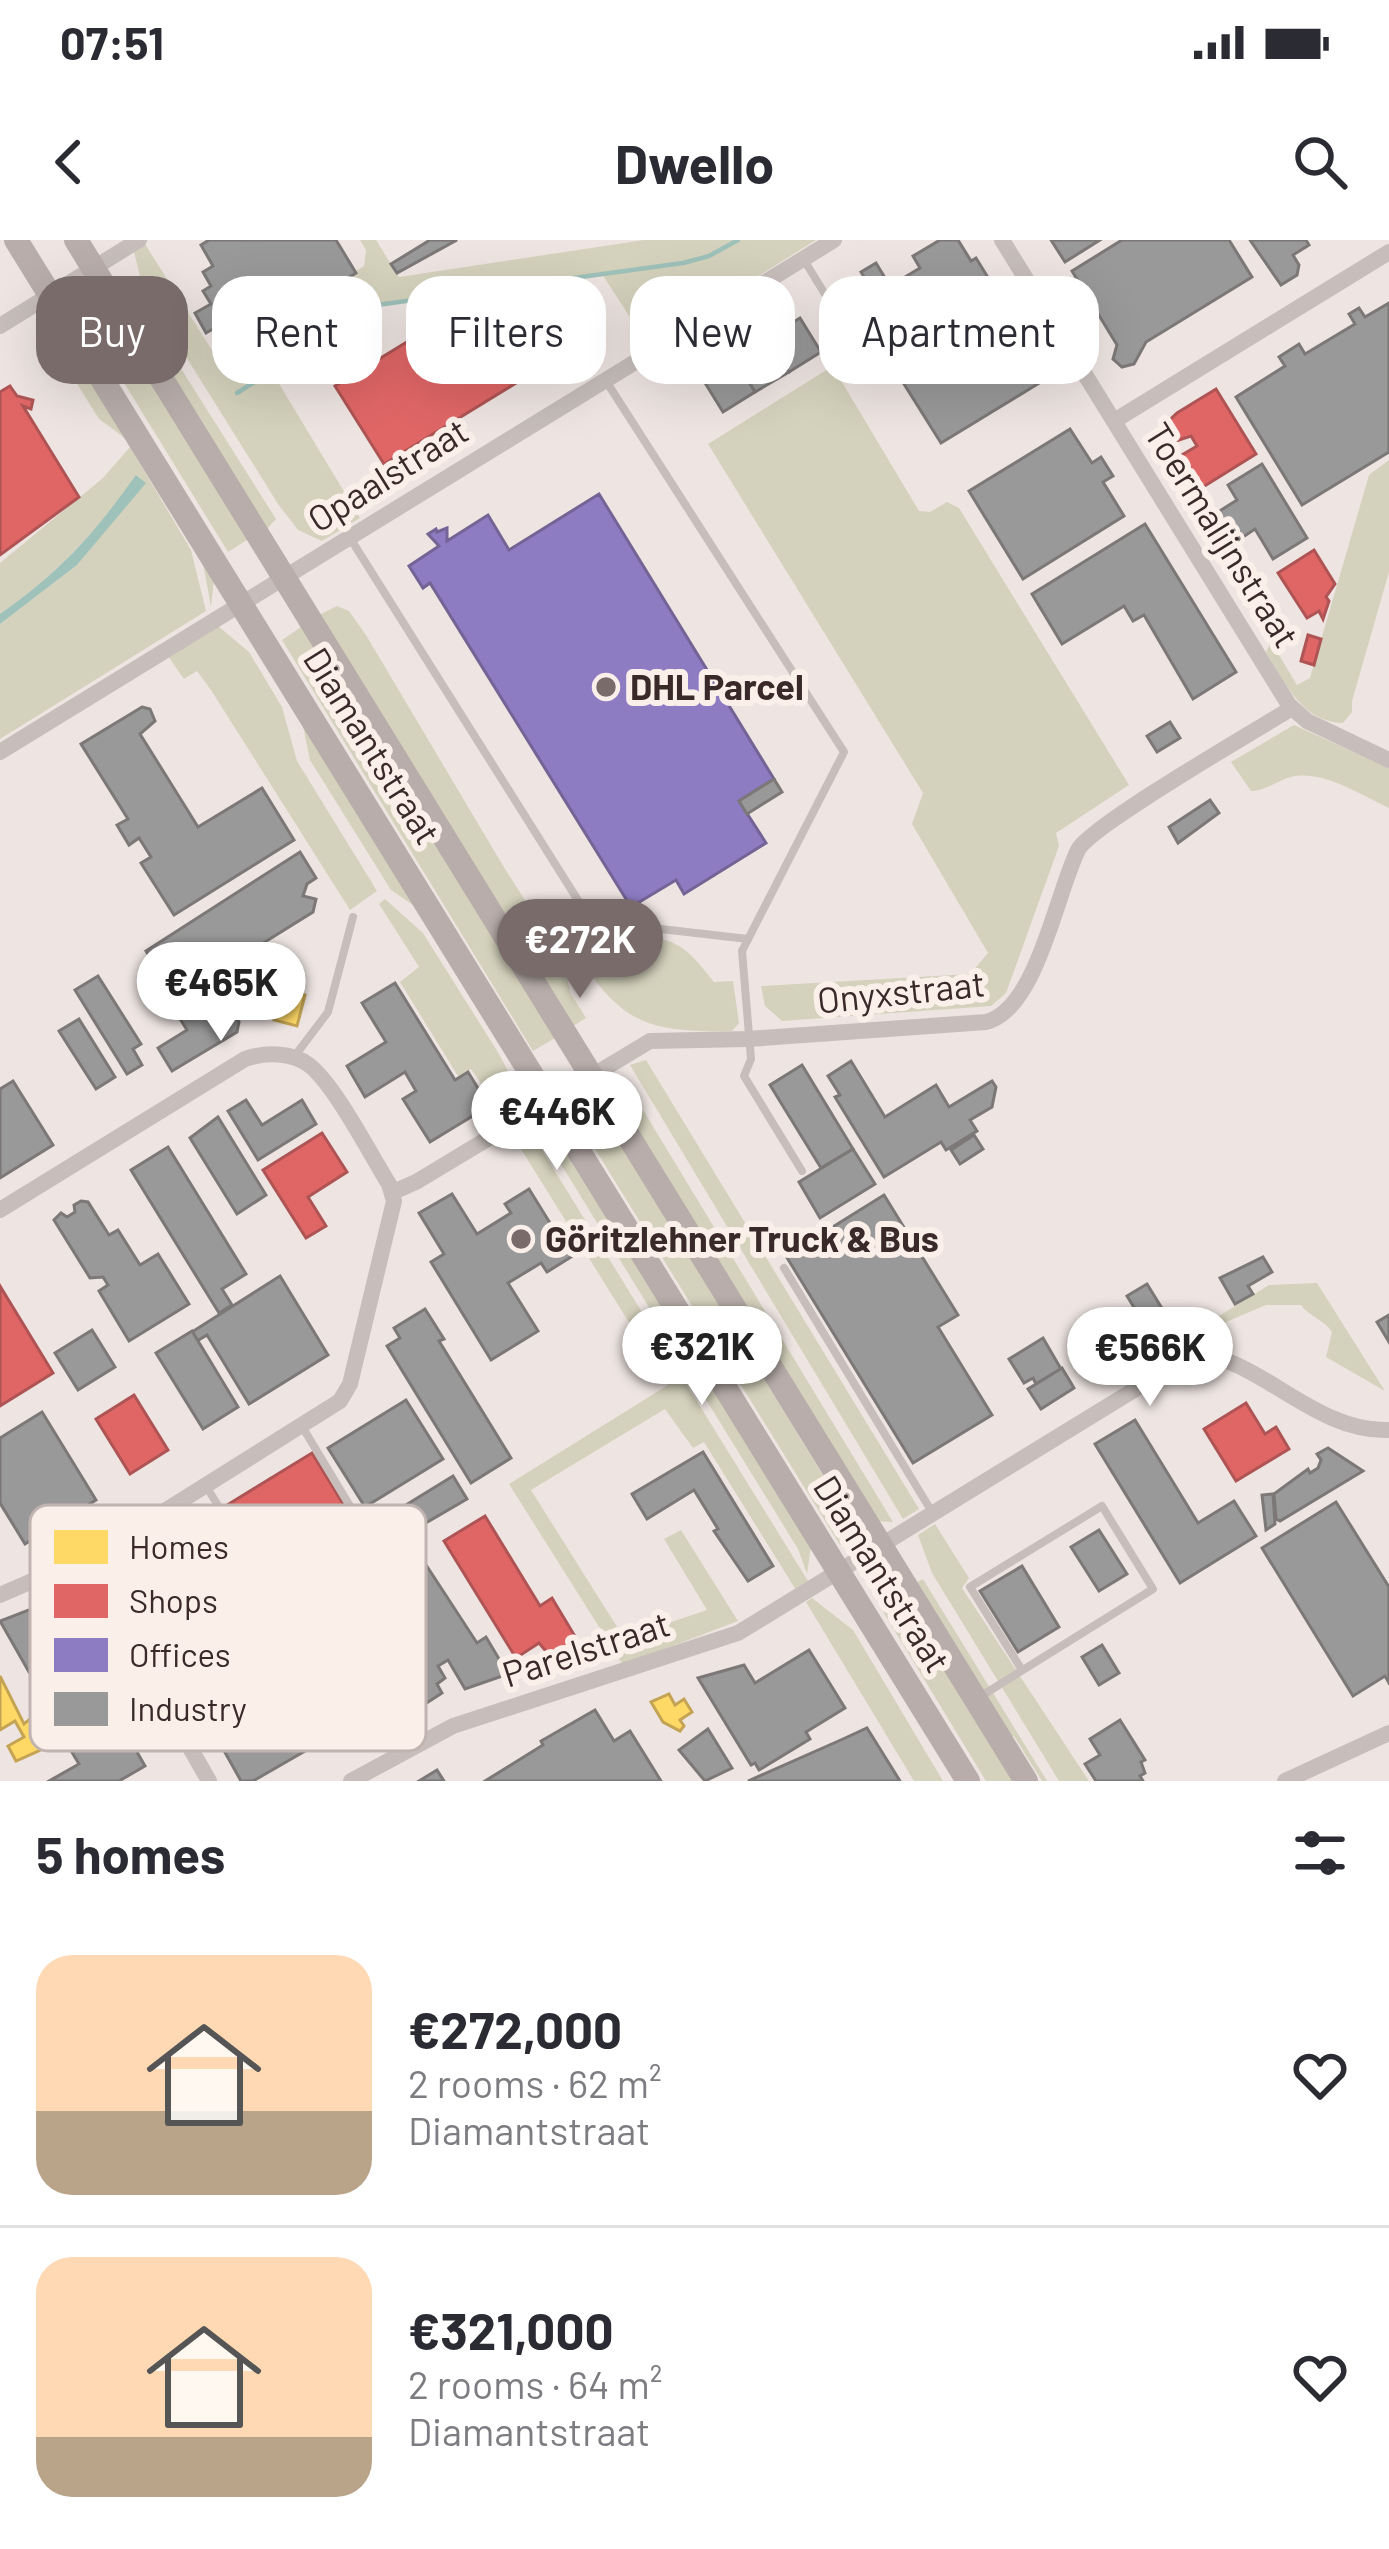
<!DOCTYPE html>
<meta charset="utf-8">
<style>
body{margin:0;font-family:Barlow,sans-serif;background:#f2f2f3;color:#2b2b33;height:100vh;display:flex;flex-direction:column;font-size:45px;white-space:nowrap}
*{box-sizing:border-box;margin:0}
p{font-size:39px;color:#7c7c81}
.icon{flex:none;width:66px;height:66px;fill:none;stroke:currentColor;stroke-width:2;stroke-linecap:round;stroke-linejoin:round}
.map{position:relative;height:1541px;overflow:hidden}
.details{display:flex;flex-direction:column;background:#fff;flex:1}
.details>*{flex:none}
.hud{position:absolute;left:36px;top:36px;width:1317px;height:108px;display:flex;gap:24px}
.price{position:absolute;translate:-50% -102px;padding:0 27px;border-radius:42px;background:#fff;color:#222;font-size:39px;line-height:78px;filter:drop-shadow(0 3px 6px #0008)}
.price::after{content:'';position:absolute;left:50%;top:72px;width:36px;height:27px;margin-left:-18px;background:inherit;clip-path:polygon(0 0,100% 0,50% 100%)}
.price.on{background:#786b6a;color:#fff}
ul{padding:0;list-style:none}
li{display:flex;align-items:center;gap:36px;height:300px;padding:0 36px}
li+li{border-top:3px solid #e1e1e2}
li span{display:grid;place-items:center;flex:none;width:336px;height:240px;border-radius:36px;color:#555}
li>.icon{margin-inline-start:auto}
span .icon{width:144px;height:144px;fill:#fffc;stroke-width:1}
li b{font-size:51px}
h2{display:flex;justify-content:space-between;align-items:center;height:144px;padding:0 36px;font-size:51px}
.tag{padding:0 42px;border-radius:36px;background:#fff;box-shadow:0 12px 48px #0002;font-size:42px;line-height:108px}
.tag.on{background:#786b6a;color:#fff}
.status{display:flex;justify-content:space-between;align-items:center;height:84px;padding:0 60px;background:#fff;direction:ltr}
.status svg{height:33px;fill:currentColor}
header{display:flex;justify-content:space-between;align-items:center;height:156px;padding:0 36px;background:#fff;font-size:54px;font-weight:700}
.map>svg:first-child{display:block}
.green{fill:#d4d2bc}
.water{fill:#9ec1b9}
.homes{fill:#ffd966;stroke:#c4a454;stroke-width:3}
.shops{fill:#e06666;stroke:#ae5454;stroke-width:3}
.offices{fill:#8e7cc3;stroke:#746395;stroke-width:3}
.industry{fill:#999;stroke:#7c7877;stroke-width:3}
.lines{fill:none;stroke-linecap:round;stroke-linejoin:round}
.stream{stroke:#9ec1b9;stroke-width:4.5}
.service{stroke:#c7bebb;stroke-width:8}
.minor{stroke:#c7bebb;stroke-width:16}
.secondary{stroke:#b8adab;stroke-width:24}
.poi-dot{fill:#786b6a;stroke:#fbefea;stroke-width:4.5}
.labels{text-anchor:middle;stroke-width:12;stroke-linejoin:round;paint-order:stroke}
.street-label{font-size:36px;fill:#392a29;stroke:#fbefea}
.poi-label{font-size:36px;font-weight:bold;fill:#392a29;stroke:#fbefea;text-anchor:start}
.key{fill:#fbefea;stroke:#c1b4b0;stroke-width:3}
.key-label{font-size:33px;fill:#392a29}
</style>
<div class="status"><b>07:51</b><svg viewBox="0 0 49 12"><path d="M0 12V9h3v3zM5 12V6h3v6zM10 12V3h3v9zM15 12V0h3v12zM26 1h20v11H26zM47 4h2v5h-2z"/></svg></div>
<header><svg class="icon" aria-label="back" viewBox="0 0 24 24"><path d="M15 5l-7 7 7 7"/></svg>Dwello<svg class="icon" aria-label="search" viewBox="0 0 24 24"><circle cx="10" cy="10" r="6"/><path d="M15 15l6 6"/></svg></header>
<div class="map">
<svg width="1389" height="1541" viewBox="0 0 1389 1541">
<rect width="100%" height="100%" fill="#eee5e2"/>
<g class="green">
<path d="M360 0H376L399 37 644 0H816L648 105 602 34 377 65 272 132 360 278 322 301 298 290 278 264 143 48 134 12 145 4 220 123 303 72 315 57 364 26 366 10Z"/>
<path d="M92 51 101 56 110 69 88 83 77 60 85 52Z"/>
<path d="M137 59 276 279 267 289 128 66Z"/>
<path d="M113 75 250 298 228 312 91 89Z"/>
<path d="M74 100 215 329 211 367 203 323 125 198 99 179 57 112Z"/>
<path d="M828 129 836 132 919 271 930 272 947 262 959 268 1129 545 1056 593 1059 606 1006 753 991 766 782 781 765 766 761 746 970 734 988 713 912 584 923 553 708 204Z"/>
<path d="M130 207 191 310 206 371 0 499V384L77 325 145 243 137 235C93 294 61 331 0 374V323L103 238Z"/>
<path d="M1389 220V332L1352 461V472L1343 483C1302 482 1285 443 1266 412L1271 402 1297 445 1310 438 1369 235Z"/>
<path d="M337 366 349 371 366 395 502 624 562 719 571 754 586 778 570 788 317 376Z"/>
<path d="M304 385 555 798 533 811 282 400Z"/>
<path d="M218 386 249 412 282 467 297 521 377 651 350 670 211 450 197 431 184 439 168 416Z"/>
<path d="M297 457 429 676 391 650 310 520Z"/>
<path d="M1294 485 1389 528V568C1363 556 1326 532 1296 536 1280 538 1267 551 1251 551L1231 522Z"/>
<path d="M385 659 423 693 499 814 508 831 513 873 490 888 480 872 494 862 471 829 458 836 400 742 419 727 379 664Z"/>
<path d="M611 696C670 699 676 693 714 742L733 741 739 783 732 791C642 793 618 781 571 704Z"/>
<path d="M646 820 919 1269 903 1279 630 825Z"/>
<path d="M640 865 893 1282 873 1281 624 874Z"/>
<path d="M607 883 859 1294 840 1305 587 896Z"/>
<path d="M527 886 808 1341 796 1350 704 1202 693 1208 665 1169 531 1250 624 1398 707 1370 664 1299 681 1290 738 1381 623 1425 509 1244 668 1145 511 893Z"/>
<path d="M571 907 812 1298 807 1334 798 1309 559 921V915Z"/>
<path d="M1317 1043 1385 1151 1326 1117 1332 1092C1326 1081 1310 1077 1301 1065H1266L1219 1085 1211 1081 1269 1045Z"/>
<path d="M935 1284 969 1338 962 1348 1089 1541H1059L932 1333 918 1295Z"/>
<path d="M923 1339 1047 1541H1042L1014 1496 1008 1500 917 1342Z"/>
<path d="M898 1352 1014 1541H986L879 1365Z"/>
<path d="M812 1358 853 1390 943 1541H914L806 1362Z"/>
</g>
<path class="water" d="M136 235 146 243 77 325 0 384V374C61 331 93 295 136 235Z"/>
<g class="homes">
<path d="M266 722 289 727 283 749 305 755 297 786 274 780 281 755 259 749Z"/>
<path d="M0 1436 24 1484 36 1474 54 1504 16 1521 8 1506 24 1497 15 1481 0 1490Z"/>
<path d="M669 1454 675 1465 684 1459 692 1472 680 1480 684 1486 680 1491 663 1482 651 1462Z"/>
</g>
<g class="shops">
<path d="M575 52 599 92 384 224 335 146 454 73 466 93 514 63 526 82Z"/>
<path d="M10 146 17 156 33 160 31 169 23 166 79 257 0 315V152Z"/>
<path d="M1216 149 1256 214 1195 252 1175 219 1197 206 1191 196 1164 205 1156 193 1177 173Z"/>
<path d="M1314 310 1335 344 1326 357 1329 361 1323 379 1319 371 1307 378 1278 333Z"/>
<path d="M1308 395 1321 399 1314 425 1301 421Z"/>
<path d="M322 893 347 932 308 957 326 986 306 998 263 930Z"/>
<path d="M0 1046 53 1133 0 1166Z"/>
<path d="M134 1155 168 1210 130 1234 96 1179Z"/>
<path d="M1246 1163 1265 1194 1276 1187 1289 1209 1236 1241 1204 1189Z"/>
<path d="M312 1213 348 1272 261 1326 224 1267Z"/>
<path d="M485 1276 540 1366 552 1358 576 1398 575 1403 551 1417 539 1403 516 1418 444 1301Z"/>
</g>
<path class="offices" d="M599 254 774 539 739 561 766 603 684 654 676 640 631 667 430 343 423 348 409 326 439 306 428 294 436 289 437 292 447 288V301L488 275 509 310Z"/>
<g class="industry">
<path d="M209 0H336L356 33 273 84 250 46 223 62 227 67 221 71 227 81 206 93 195 73 211 64 203 51 211 46 203 32 213 26 201 5Z"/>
<path d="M430 0H457L397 33 391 24Z"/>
<path d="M940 0H958L971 21 976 18 1049 137 941 203 867 85 887 73 861 32 876 23 890 46 920 28 913 16Z"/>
<path d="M1051 0H1100L1065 22Z"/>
<path d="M1122 0H1229L1252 37 1146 102 1134 124 1122 127 1113 119 1117 105 1072 31Z"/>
<path d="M1250 0H1306L1309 5 1293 15 1299 25 1297 35 1281 45Z"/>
<path d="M1389 63V212L1302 265 1236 157 1285 126 1279 117 1299 104 1305 114 1355 84 1349 74 1359 68 1365 77Z"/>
<path d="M800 78 821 112 789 132 764 91 770 88 774 94Z"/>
<path d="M762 88 789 132 755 152 728 108 736 104 742 114 750 108 744 98Z"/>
<path d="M728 108 755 152 723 172 702 138 711 132 705 122Z"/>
<path d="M1070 189 1092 223 1101 217 1113 236 1103 242 1124 276 1023 339 969 251Z"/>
<path d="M1262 224 1307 298 1273 319 1255 289 1237 301 1218 272 1237 260 1228 245Z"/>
<path d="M1145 284 1236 432 1193 459 1144 375 1133 381 1124 366 1062 404 1032 354Z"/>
<path d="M142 467 150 469 155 481 140 494 198 587 262 548 294 600 174 675 141 623 151 617 139 598 129 605 117 585 128 579 81 504Z"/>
<path d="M1170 482 1180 498 1157 512 1147 496Z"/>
<path d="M774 539 782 552 747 574 739 561Z"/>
<path d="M1210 560 1219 573 1178 603 1169 587Z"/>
<path d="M300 612 316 638 307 644 303 656 316 659 313 672 210 736 239 782 237 792 172 831 158 808 187 790 169 761 174 757 146 711Z"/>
<path d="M248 716 257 730 242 741 232 725Z"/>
<path d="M98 736 141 804 133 809 142 825 127 834 75 750Z"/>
<path d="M395 743 455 840 468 832 489 866 430 902 403 859 416 851 405 832 365 857 347 826 386 802 362 763Z"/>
<path d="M79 779 115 837 96 849 59 791Z"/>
<path d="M851 821 885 877 936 845 949 867 992 841 996 847 992 867 970 880 977 891 946 910 941 902 884 937 835 857 840 855 828 836Z"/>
<path d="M802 825 853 909 821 928 770 845Z"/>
<path d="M13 841 53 905 0 938V849Z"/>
<path d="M246 860 262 885 302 860 316 884 258 920 228 871Z"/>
<path d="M218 877 266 955 237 974 190 898Z"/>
<path d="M974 895 983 909 960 924 951 910Z"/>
<path d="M168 907 246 1034 222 1049 232 1065 219 1073 131 930Z"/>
<path d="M853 909 875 944 820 978 799 942Z"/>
<path d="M529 949 571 1017 547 1032 541 1023 508 1043 538 1091 491 1120 431 1022 444 1014 419 973 452 954 477 994 511 973 505 964Z"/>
<path d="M884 955 958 1075 938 1087 992 1175 913 1223 786 1016Z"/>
<path d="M81 961 88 962 109 995 118 990 140 1025 158 1014 189 1064 129 1101 99 1051 108 1045 103 1037 90 1038 54 980 61 973 67 977 75 972 74 965Z"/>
<path d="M1263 1017 1272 1032 1248 1046 1253 1054 1235 1064 1220 1038Z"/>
<path d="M280 1036 328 1115 249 1164 207 1095 197 1101 192 1092Z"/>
<path d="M1147 1044 1171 1083 1151 1095 1127 1056Z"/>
<path d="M425 1069 444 1099 439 1101 511 1218 471 1243 387 1106 400 1098 394 1088Z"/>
<path d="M1389 1075V1102L1377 1082Z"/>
<path d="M92 1090 115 1127 78 1150 55 1113Z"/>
<path d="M192 1091 238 1167 203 1189 156 1113Z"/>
<path d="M1043 1098 1061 1129 1036 1144 1033 1138 1024 1143 1009 1119Z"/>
<path d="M1062 1128 1074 1148 1041 1169 1028 1149Z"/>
<path d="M406 1160 443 1219 365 1267 328 1208Z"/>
<path d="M42 1172 96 1260 25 1304 0 1263V1198Z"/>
<path d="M1135 1180 1198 1283 1234 1261 1256 1296 1180 1343 1095 1204Z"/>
<path d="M1328 1208 1363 1231 1280 1281 1276 1279 1274 1254 1308 1229 1310 1233 1318 1228 1321 1220 1317 1214Z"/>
<path d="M703 1212 773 1326 748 1341 714 1291 718 1289 694 1250 647 1279 632 1254Z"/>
<path d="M453 1236 467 1259 388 1305 375 1284Z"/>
<path d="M1273 1254 1275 1284 1266 1290 1262 1255Z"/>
<path d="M1336 1262 1389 1347V1443L1385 1436 1353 1456 1262 1308Z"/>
<path d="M1099 1290 1127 1334 1099 1351 1071 1307Z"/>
<path d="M415 1308 477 1403 486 1397 508 1434 465 1449 448 1420 438 1426 445 1438 437 1444 442 1453 419 1468 350 1362 376 1346 382 1356 389 1351 377 1332Z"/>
<path d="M1022 1326 1059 1387 1018 1412 980 1351Z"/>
<path d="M39 1366 66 1411 29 1432 0 1381Z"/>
<path d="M1102 1405 1119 1433 1099 1445 1082 1417Z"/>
<path d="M809 1410 845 1468 806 1492 810 1499 759 1530 755 1523 751 1525 698 1438 744 1425 755 1443Z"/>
<path d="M115 1450 143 1499 133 1505 145 1526 119 1541H49L79 1524 55 1484Z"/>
<path d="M297 1465 319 1503 253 1541H241L222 1507Z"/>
<path d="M595 1470 614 1501 630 1491 661 1541H485L543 1505 541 1501Z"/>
<path d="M1120 1480 1145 1520 1141 1522 1145 1533 1140 1536 1143 1541H1096L1085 1524 1100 1515 1090 1499Z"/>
<path d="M867 1488 900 1541H748L843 1499Z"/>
<path d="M708 1489 732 1528 705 1541 679 1510Z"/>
<path d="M437 1530 444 1541H419Z"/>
</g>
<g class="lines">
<path class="stream" d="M237 153 377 65 683 23 709 16 738 0"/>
<g class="service">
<path d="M804 20 871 129"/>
<path d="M606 141 844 512 742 711 751 819 744 836 802 931"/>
<path d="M350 298 591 681 748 699"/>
<path d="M294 817 328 772 353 677"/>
<path d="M784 1028 932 1272"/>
<path d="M206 1246 270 1350 365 1291 303 1188"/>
<path d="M978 1458 1153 1349 1102 1266 970 1347 1022 1430"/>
</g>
<g class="minor">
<path d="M1002 0 1289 465 1307 481 1389 520"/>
<path d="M0 86 139 0"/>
<path d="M1114 181 1389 12"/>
<path d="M0 512 834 0"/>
<path d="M393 952 416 942 650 801 748 799 986 782C1037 769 1056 654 1078 610 1090 586 1258 489 1292 468"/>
<path d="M0 970 245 819C265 812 292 812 309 825 335 845 370 914 389 944L394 961 350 1144 340 1161 101 1311 0 1355"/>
<path d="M83 1320 209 1541"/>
<path d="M351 1541 453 1486 738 1393 1191 1115C1254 1111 1312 1193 1389 1190"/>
<path d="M1285 1541 1389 1493"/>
</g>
<g class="secondary">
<path d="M16 0 968 1541"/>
<path d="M76 0 1026 1541"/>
</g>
</g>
<g class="poi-dot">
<circle cx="606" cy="447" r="12"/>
<circle cx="521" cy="999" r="12"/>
</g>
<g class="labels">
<g class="street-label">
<text transform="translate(388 235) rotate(-32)" y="13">Opaalstraat</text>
<text transform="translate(1222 295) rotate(58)" y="13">Toermalijnstraat</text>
<text transform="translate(372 506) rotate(58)" y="13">Diamantstraat</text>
<text transform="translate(901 752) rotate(-6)" y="13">Onyxstraat</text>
<text transform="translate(882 1334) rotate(58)" y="13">Diamantstraat</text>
<text transform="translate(586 1409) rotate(-18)" y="13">Parelstraat</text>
</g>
<g class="poi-label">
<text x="630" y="460">DHL Parcel</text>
<text x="545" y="1012">Göritzlehner Truck &amp; Bus</text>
</g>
</g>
<rect x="30" y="1265" width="396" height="246" rx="18" class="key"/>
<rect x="54" y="1290" width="54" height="34" fill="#ffd966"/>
<rect x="54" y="1344" width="54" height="34" fill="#e06666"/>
<rect x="54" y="1398" width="54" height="34" fill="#8e7cc3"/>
<rect x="54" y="1452" width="54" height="34" fill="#999"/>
<g class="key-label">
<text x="129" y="1319">Homes</text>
<text x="129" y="1373">Shops</text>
<text x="129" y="1427">Offices</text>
<text x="129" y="1481">Industry</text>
</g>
</svg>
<b class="price on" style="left:580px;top:761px">€272K</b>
<b class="price" style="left:221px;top:804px">€465K</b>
<b class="price" style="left:557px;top:933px">€446K</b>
<b class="price" style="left:702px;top:1168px">€321K</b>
<b class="price" style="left:1150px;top:1169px">€566K</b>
<div class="hud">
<a class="tag on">Buy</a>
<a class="tag">Rent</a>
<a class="tag">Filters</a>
<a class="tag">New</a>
<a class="tag">Apartment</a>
</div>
</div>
<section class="details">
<h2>5 homes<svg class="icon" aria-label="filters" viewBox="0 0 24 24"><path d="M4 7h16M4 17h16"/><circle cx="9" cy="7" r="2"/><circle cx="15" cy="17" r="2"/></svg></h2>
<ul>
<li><span style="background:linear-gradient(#ffd9b3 65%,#b9a48a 0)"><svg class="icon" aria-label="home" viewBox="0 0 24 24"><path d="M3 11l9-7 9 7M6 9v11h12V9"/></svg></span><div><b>€272,000</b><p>2 rooms · 62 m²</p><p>Diamantstraat</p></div><svg class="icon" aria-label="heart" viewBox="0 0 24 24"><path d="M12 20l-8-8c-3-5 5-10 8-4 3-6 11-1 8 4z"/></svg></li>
<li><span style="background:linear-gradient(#ffd9b3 75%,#b9a48a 0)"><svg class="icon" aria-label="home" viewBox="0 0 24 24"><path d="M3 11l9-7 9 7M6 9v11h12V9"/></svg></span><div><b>€321,000</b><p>2 rooms · 64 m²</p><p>Diamantstraat</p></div><svg class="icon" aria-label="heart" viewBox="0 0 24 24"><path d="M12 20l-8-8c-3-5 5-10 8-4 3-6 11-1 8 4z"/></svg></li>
</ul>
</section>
